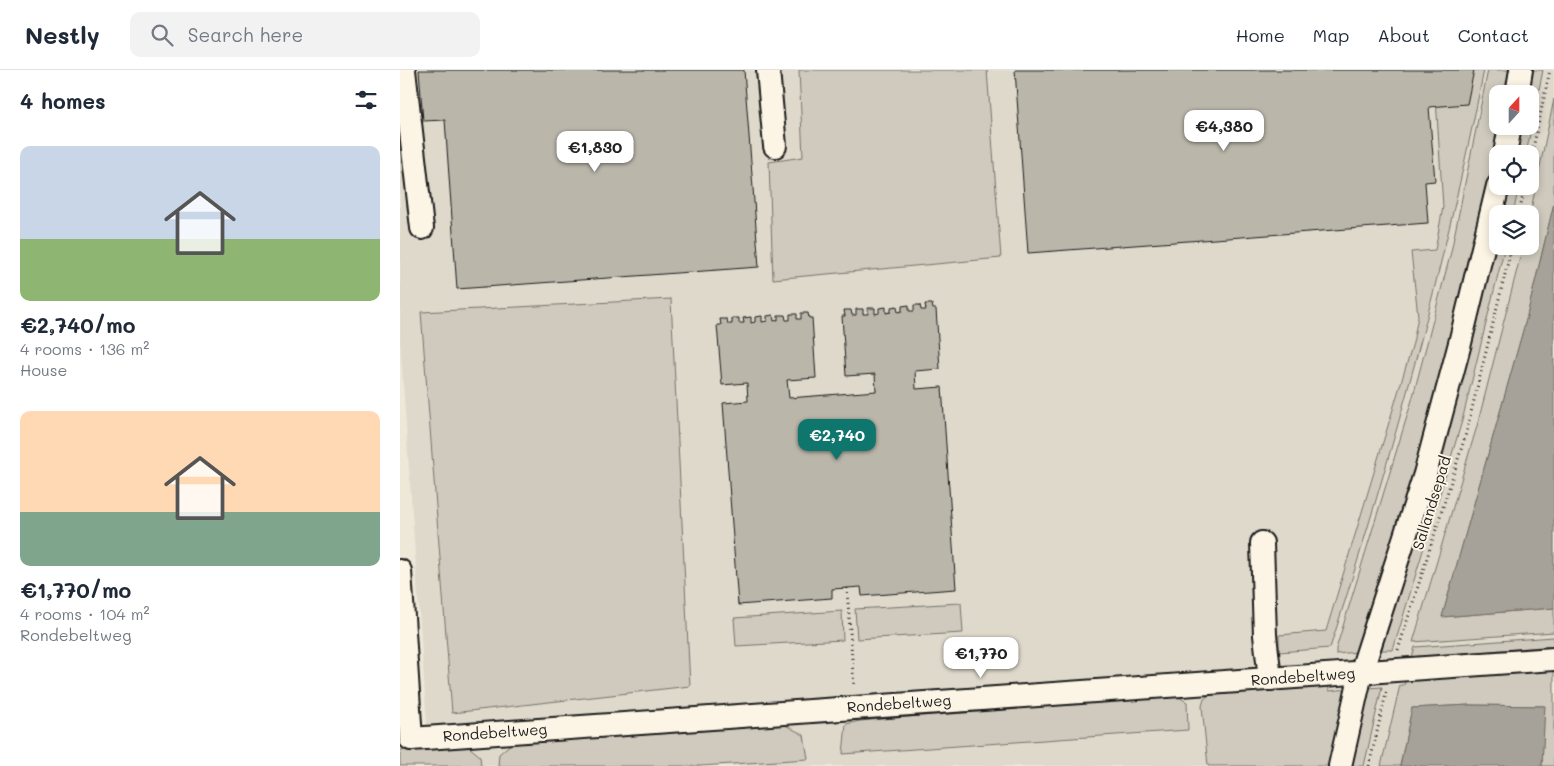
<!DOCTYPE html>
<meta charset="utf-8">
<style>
body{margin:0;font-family:Mali,sans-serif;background:#f2f2f3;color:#1f2937;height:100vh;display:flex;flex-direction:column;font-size:19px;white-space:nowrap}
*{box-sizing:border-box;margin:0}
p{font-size:16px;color:#747a83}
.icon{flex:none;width:28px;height:28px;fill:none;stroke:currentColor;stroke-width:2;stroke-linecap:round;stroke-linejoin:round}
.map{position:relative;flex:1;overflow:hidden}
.side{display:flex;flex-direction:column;background:#fff;width:400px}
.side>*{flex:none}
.needle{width:32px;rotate:21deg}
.controls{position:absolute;left:1089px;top:15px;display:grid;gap:10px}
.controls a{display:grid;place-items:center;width:50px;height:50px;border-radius:10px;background:#fff;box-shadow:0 2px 8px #0003;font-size:25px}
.price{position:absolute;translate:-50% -42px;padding:0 11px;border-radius:10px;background:#fff;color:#222;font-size:16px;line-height:32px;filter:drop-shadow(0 1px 2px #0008)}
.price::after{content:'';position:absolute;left:50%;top:30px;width:15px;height:11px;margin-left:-8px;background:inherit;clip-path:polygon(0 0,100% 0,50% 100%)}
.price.on{background:#0f766e;color:#fff}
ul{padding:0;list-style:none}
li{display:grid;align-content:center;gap:10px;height:265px;padding:0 20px}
li span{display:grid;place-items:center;height:155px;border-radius:10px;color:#555}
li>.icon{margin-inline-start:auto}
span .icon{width:90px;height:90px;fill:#fffc;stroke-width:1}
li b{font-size:21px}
h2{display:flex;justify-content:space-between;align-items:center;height:60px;padding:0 20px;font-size:21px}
header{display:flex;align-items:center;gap:30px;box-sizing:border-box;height:70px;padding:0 25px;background:#fff;border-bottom:1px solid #e0e1e3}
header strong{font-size:24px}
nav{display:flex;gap:28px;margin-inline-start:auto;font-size:18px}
.search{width:350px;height:45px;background:#f2f2f3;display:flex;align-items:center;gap:12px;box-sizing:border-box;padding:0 18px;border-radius:10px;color:#747a83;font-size:19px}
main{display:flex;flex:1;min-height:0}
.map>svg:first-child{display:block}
.built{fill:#ded9cb;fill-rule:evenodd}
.green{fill:#cfcabd;stroke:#76736c}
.water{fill:#a7a299;stroke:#6f6c67}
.building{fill:#bab6aa;stroke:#1c1c1c}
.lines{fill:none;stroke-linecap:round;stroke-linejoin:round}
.minor-casing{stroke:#1c1c1c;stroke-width:26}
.path{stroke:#1c1c1c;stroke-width:3;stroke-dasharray:1 4;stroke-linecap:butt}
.minor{stroke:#fcf5e5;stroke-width:22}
.labels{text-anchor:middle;stroke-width:4;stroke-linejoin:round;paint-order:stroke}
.street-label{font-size:15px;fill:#1c1c1c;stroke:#fcf5e5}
</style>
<header>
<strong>Nestly</strong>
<div class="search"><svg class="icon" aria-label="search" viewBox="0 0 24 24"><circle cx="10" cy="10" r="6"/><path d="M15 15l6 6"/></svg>Search here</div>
<nav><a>Home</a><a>Map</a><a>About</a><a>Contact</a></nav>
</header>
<main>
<section class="side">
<h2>4 homes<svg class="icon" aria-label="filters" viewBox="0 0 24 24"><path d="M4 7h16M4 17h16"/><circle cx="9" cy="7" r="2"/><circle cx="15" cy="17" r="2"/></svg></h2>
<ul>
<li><span style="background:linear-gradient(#c9d6e8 60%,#8fb573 0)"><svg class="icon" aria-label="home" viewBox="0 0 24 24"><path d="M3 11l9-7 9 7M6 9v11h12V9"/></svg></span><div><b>€2,740/mo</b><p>4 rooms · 136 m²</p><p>House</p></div></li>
<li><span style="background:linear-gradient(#ffd9b3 65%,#7fa58c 0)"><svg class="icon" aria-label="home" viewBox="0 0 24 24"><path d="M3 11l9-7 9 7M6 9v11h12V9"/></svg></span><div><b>€1,770/mo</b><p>4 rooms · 104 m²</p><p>Rondebeltweg</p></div></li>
</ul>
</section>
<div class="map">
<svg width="1154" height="696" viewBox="0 0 1154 696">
<rect width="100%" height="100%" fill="#eee8d9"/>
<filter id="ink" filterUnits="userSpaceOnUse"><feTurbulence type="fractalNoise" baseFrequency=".02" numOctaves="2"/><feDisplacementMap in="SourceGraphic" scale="10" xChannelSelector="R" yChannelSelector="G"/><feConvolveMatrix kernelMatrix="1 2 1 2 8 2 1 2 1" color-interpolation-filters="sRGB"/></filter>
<g filter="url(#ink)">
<path class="built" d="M0 0H1154V696H30L0 271ZM1098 24H1130V56H1098ZM1098 84H1130V116H1098ZM1098 144H1130V176H1098Z"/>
<g class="green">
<path d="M399 0H587L601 188 373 209 369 92 403 87Z"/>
<path d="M1062 0H1084C1044 199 992 386 930 578L879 582V565L926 561 1013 273 1018 246 1011 182 1035 180 1043 137 1036 29Z"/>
<path d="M1088 0H1111L1106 24H1098V56H1100C1064 235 1013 409 958 582L936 584V579L1012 330 1051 182Z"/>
<path d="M1131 0H1143L1126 84H1114L1120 56H1130V24H1126Z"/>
<path d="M1154 29V133L1126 250 1042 547 1154 538V562L1013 572 1077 356 1123 176H1130V144Z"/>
<path d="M1107 116H1119L1113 144H1101Z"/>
<path d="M1097 158 1098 176H1105L1062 351 993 580H979Z"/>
<path d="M271 229 290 616 52 643 21 242Z"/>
<path d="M561 533 563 563 457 569 455 539Z"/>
<path d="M442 541 443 570 336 576 334 548Z"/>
<path d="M1154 567V576L1012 587 1015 577Z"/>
<path d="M1154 596V696H1142L1144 636 1070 635 1012 638 1000 696H981L1000 615H1004L1006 607Z"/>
<path d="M928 612 929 621 948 619 930 696H808L802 636 804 629 814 621Z"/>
<path d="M982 617 964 696H949L968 618Z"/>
<path d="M774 624 787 632 788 660 443 684 446 654 460 651Z"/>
<path d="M385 655 404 665 408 689 301 696H98L99 684 112 673Z"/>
<path d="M69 677 80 686 81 696H0V680Z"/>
</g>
<g class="water">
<path d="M1154 133V538L1042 547 1126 250Z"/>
<path d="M1070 635 1145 636 1142 696H1000L1012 638Z"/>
</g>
<g class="building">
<path d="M19 0H344L359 197 57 219 45 50 23 51Z"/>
<path d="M615 0H1074L1067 34 1029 37 1035 111 1025 112 1028 153 628 183Z"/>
<path d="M525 234H532L533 239H536L540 299 515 301 516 319 542 317 556 519 462 526 461 517 448 518 432 519V528L338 535 323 333 348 331 347 313 322 315 317 255H321L320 249H327L328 254H332V248H339V253H344L343 248 351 247V253L355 252V247L362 246V252L367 251V246L373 245 374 251 378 250V245H385L386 250H390V244H397V249H401V243H408L409 248H412L416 308 387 310 389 328 476 321 475 304 446 306 442 246H445L444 240H451L452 245H456V239H463V244H468V238H475V244L479 243V238L486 237V243L491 242V237L497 236 498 242 502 241V236L509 235V241H514V235H520L521 240H526Z"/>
</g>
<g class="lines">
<defs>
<g id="minor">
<path d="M4 0 22 158"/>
<path d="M368 0 375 76"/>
<path d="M1117 24 1121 0"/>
<path d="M1105 84 1110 56"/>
<path d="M862 473 865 565 870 609"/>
<path d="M0 501 11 669"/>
<path d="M11 669 1154 589"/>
<path d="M940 696 961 603 1025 404 1060 273 1098 116"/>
</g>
</defs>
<use href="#minor" class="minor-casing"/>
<g class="path">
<path d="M1130 92 1150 0"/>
<path d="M1119 144 1125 116"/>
<path d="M447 518 454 617"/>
<path d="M998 580 1065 367 1112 176"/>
<path d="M969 696 987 619"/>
</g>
<use href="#minor" class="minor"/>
</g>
</g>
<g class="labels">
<g class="street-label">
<text transform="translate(1032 433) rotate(-73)" y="5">Sallandsepad</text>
<text transform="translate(903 607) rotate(-4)" y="5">Rondebeltweg</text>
<text transform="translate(499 634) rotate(-4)" y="5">Rondebeltweg</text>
<text transform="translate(95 663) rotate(-4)" y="5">Rondebeltweg</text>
</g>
</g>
</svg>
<div class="controls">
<a><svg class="needle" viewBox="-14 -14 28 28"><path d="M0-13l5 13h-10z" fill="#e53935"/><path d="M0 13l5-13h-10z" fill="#747a83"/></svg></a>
<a><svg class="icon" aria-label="locate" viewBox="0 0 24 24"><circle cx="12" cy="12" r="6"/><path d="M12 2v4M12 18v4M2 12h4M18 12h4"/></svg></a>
<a><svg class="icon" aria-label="layers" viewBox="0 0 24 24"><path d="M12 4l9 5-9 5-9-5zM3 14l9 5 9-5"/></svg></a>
</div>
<b class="price" style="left:824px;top:82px">€4,380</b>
<b class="price" style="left:195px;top:103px">€1,830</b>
<b class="price on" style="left:437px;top:391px">€2,740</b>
<b class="price" style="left:581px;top:609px">€1,770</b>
</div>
</main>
